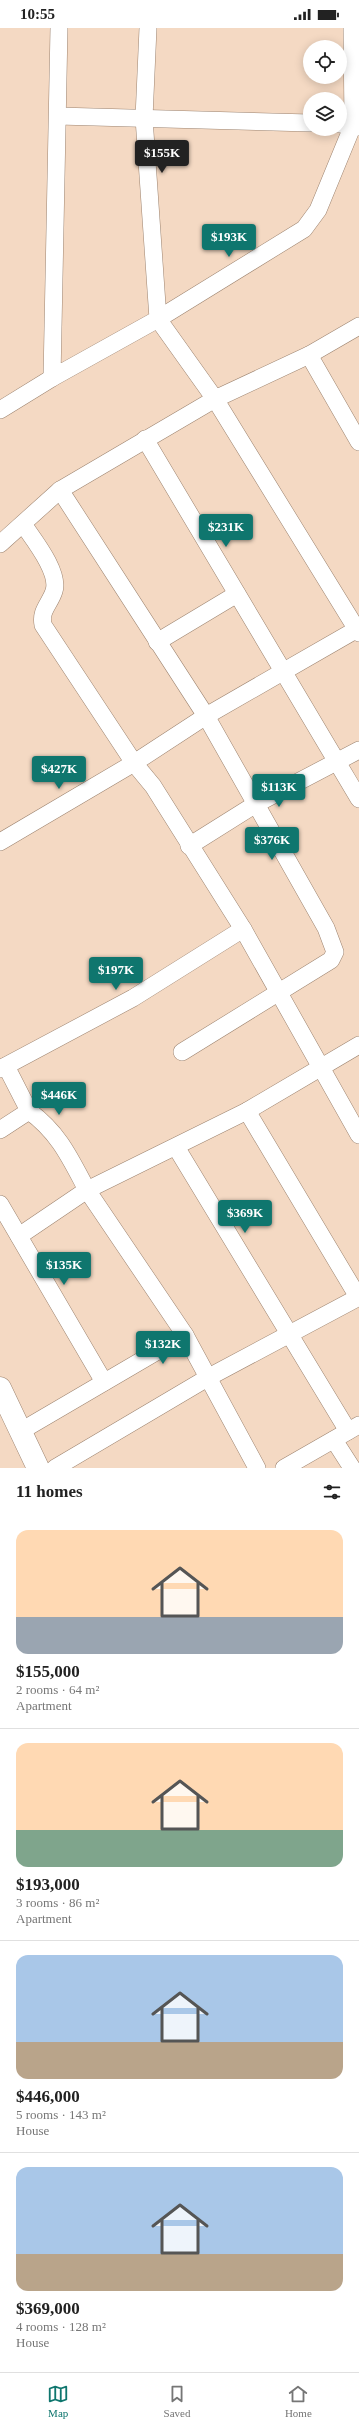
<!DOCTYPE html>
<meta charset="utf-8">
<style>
body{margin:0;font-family:"Times New Roman",serif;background:#f6f6f6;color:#222;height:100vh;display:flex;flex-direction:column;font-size:15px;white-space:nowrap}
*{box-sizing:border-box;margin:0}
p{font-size:13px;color:#767676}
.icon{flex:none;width:22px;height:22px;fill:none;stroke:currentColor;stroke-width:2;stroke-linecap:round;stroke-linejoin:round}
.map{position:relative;height:1440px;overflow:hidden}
.panel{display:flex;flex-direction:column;background:#fff;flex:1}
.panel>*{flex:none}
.fabs{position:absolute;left:303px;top:12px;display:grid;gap:8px}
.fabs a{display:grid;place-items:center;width:44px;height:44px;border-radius:50%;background:#fff;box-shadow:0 2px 10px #0003;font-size:20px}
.price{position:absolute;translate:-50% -34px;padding:0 9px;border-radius:4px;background:#0f766e;color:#fff;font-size:13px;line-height:26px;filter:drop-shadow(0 1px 2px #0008)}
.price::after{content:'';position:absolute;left:50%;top:24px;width:12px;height:9px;margin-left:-6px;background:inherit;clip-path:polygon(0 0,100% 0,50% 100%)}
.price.selected{background:#222;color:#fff}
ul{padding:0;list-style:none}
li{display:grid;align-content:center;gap:8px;height:212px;padding:0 16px}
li+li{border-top:1px solid #e0e0e0}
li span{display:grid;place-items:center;height:124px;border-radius:12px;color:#555}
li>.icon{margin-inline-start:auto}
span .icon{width:72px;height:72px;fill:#fffc;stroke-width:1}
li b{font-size:17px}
h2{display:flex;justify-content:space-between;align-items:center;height:48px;padding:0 16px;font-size:17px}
.status{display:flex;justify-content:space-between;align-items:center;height:28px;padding:0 20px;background:#fff;direction:ltr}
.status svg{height:11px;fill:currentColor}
.menu{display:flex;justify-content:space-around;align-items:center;height:56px;border-top:1px solid #e0e0e0;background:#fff;font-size:11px;color:#767676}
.menu a{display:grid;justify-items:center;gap:2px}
.menu .selected{color:#0f766e}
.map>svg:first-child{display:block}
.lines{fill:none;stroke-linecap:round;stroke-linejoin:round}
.minor-casing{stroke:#9d8470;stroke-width:18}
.tertiary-casing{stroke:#9d8470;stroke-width:23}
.minor{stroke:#fff;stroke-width:17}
.tertiary{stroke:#fff;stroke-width:22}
</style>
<div class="status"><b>10:55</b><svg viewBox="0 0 49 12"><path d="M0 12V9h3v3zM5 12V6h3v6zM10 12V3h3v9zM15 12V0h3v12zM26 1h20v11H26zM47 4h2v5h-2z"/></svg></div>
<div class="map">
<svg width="359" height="1440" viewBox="0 0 359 1440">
<rect width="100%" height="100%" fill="#f4d9c3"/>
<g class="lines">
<defs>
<g id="minor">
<path d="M59 0 52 350 158 291 144 90 148 0"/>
<path d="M58 88 310 95"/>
<path d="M340 96 353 97 352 0"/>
<path d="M359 99 353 97 318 182 304 201 158 291 215 371 309 327 359 298"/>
<path d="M309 327 359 414"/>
<path d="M0 382 52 350"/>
<path d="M145 411 359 771"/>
<path d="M60 462 206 688 326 900 335 924 331 932 182 1024"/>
<path d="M0 516 60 462 215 371 359 605"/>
<path d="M359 600 206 688 134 735 153 758 243 901 359 1107"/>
<path d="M157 614 237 566"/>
<path d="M0 814 134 735 43 597C40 582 50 576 54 563 60 544 33 511 23 496"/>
<path d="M189 818 256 776 359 722"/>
<path d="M6 1038 29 1083"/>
<path d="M0 1041 133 970 243 901"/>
<path d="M247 1083 358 1269"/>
<path d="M0 1102 29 1083C59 1105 70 1130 87 1162L19 1208"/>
<path d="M176 1119 348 1403"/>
<path d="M0 1176 104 1354"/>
<path d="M185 1307 87 1162 247 1083 359 1017"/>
<path d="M21 1403 185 1307 257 1440"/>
<path d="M334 1412 352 1440"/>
<path d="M55 1440 209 1349 359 1269"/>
<path d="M284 1440 359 1397"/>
</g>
<path id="tertiary" d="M0 1360 38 1440"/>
</defs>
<use href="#minor" class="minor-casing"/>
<use href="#tertiary" class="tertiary-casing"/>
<use href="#minor" class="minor"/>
<use href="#tertiary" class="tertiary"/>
</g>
</svg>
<div class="fabs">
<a><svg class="icon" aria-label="locate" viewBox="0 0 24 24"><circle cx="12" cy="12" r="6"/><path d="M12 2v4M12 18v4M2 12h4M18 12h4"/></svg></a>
<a><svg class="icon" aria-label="layers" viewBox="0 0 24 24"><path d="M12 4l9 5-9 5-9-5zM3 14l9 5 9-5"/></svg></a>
</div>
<b class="price selected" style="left:162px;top:146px">$155K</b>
<b class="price" style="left:229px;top:230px">$193K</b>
<b class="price" style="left:226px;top:520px">$231K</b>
<b class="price" style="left:59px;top:762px">$427K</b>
<b class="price" style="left:279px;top:780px">$113K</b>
<b class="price" style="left:272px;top:833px">$376K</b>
<b class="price" style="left:116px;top:963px">$197K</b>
<b class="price" style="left:59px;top:1088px">$446K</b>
<b class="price" style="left:245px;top:1206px">$369K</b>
<b class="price" style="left:64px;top:1258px">$135K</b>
<b class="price" style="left:163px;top:1337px">$132K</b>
</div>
<section class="panel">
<h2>11 homes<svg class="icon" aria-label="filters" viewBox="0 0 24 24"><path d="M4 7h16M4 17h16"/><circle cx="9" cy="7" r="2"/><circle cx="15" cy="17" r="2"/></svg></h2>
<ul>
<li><span style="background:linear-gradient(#ffd9b3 70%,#9aa5b1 0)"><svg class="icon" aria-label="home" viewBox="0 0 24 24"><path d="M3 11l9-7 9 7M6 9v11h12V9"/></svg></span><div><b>$155,000</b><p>2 rooms · 64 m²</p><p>Apartment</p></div></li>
<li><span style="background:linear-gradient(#ffd9b3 70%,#7fa58c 0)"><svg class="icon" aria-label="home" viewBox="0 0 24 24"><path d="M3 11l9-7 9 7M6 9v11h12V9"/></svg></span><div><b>$193,000</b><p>3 rooms · 86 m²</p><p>Apartment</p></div></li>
<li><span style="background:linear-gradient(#a9c7e8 70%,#b9a48a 0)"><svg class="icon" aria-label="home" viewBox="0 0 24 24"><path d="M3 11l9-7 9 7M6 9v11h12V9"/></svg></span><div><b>$446,000</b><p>5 rooms · 143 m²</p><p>House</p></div></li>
<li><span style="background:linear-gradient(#a9c7e8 70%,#b9a48a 0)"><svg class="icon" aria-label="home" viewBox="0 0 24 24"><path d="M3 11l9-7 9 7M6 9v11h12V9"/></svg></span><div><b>$369,000</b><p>4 rooms · 128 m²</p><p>House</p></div></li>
</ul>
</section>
<nav class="menu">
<a class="selected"><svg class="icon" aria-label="map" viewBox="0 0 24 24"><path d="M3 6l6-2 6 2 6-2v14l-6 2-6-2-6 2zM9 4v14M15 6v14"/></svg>Map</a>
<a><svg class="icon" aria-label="saved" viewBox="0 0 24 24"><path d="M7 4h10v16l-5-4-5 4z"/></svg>Saved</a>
<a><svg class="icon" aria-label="home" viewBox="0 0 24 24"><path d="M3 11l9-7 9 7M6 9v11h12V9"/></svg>Home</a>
</nav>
